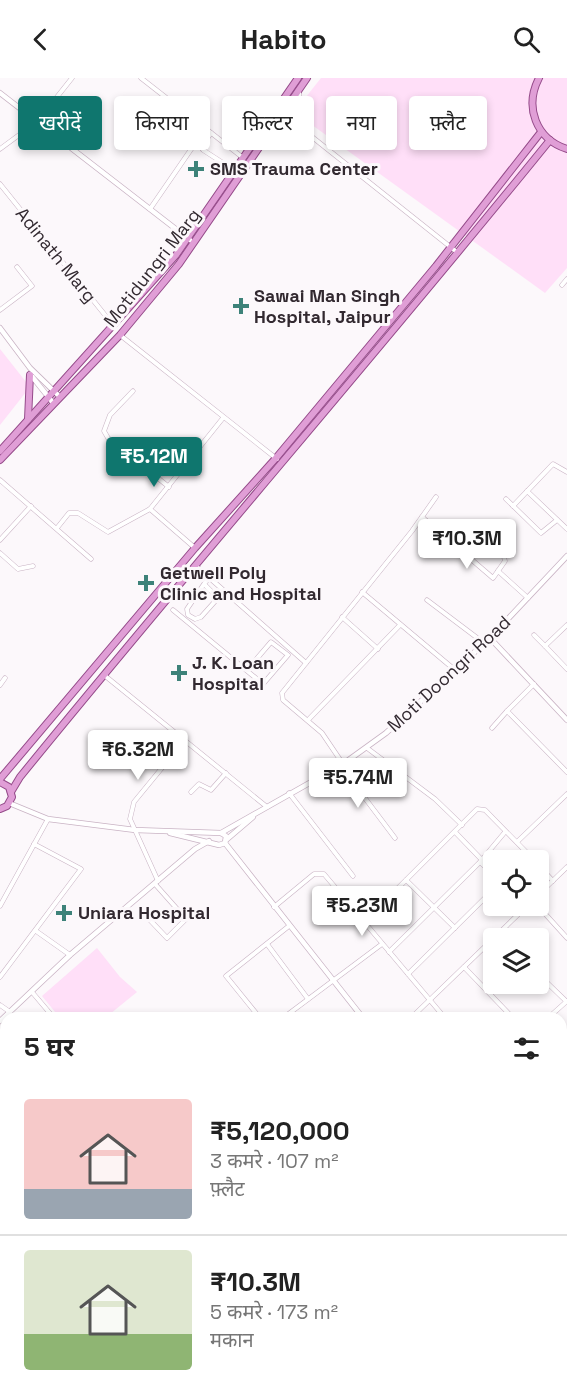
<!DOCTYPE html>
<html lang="hi">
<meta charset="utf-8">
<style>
body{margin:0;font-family:"Space Grotesk","Noto Sans Devanagari",sans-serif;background:#f6f6f6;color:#222;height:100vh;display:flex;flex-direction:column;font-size:22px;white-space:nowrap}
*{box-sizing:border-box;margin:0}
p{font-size:20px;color:#767676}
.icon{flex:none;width:33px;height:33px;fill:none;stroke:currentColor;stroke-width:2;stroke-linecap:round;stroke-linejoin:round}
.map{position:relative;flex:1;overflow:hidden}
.panel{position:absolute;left:0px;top:934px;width:567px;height:386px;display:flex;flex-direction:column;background:#fff;border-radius:18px 18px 0 0;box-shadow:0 3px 9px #0003}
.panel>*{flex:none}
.top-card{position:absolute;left:18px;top:18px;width:531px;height:54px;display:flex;gap:12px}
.fabs{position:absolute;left:483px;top:772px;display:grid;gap:12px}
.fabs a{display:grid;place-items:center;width:66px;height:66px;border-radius:6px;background:#fff;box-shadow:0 3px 9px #0003;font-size:30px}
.price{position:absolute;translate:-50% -51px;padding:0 14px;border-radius:6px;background:#fff;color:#222;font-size:20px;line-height:39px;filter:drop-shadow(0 2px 3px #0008)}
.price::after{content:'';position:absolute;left:50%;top:36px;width:18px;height:14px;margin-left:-9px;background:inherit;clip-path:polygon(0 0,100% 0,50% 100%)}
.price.active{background:#0f766e;color:#fff}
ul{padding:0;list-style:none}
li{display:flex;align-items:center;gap:18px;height:150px;padding:0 24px}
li+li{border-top:2px solid #e0e0e0}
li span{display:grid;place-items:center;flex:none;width:168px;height:120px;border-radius:6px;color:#555}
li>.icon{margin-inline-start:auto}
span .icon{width:72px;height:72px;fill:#fffc;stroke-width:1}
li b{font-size:26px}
h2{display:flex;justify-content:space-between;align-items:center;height:72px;padding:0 24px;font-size:26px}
.pill{padding:0 21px;border-radius:6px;background:#fff;box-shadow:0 3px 9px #0003;font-size:21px;line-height:54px}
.pill.active{background:#0f766e;color:#fff}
header{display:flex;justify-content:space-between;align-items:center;height:78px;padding:0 24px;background:#fff;font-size:27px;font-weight:600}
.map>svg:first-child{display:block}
.green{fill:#ffdff8}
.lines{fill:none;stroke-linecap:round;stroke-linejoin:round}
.minor-casing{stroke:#c9b3c4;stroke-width:5}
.tertiary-casing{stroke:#c9b3c4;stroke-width:6}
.primary-casing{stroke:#954b8a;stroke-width:8}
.minor{stroke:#fff;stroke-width:4}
.tertiary{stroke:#fff;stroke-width:4.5}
.primary{stroke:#e09ed6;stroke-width:6}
.poi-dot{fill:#3d8279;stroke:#fcf8fb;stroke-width:2}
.labels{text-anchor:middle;stroke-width:6;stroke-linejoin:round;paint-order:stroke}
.poi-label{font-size:18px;font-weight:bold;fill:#322930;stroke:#fcf8fb;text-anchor:start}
.street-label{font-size:18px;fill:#322930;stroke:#fcf8fb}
</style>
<header><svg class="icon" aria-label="back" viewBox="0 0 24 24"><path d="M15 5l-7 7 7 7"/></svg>Habito<svg class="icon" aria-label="search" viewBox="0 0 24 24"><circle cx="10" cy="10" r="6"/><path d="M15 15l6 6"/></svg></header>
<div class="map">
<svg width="567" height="1319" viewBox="0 0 567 1319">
<rect width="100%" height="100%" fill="#fcf8fb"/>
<g class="green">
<path d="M321 0H567V190L545 215 294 34Z"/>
<path d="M0 271 30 309 0 347Z"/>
<path d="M97 870 120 899 137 914 105 940H60L42 918Z"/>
<path d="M79 1314H183L187 1319H78Z"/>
</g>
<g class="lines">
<defs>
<g id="minor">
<path d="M141 0 242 79"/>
<path d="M299 15 300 32 310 56"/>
<path d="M282 35 458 175"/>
<path d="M211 55 201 69 203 72 234 92"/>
<path d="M269 59 291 53 305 56"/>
<path d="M0 71 38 43 72 0"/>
<path d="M0 106 113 247"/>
<path d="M150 131 205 51"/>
<path d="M562 207 567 201"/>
<path d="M0 232 32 208 17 189"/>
<path d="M120 257 277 381"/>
<path d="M133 313 110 337 104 353 108 360 169 409"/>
<path d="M0 402 91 481"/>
<path d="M527 413 567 451"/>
<path d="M506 421 541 455 557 442"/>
<path d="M513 428 553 386 567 394"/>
<path d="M422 439 493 500 498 493 528 520"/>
<path d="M57 450 69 435H78L108 454 150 431"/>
<path d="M440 454C463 453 475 453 494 468 499 473 504 475 505 483L498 493"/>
<path d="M0 462 31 428"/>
<path d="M195 470 150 431 223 340"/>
<path d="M0 475 18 491 33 488"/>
<path d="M196 488 306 585"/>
<path d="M204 506 218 520 201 539 195 541 188 537 187 531 204 506 209 500"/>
<path d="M362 514 455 592"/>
<path d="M427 522 484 565"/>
<path d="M173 532 263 606 288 577 271 564 247 592"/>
<path d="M342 539 378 571"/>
<path d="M567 547 545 568 567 591"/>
<path d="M534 557 545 568"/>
<path d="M104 597 267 729"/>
<path d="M534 606 507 633 567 694"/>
<path d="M0 607 5 600"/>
<path d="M309 641 400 547"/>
<path d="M492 650 507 633"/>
<path d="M367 670 435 721 462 747"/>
<path d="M343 686 322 655 283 622 282 615 412 453 436 419"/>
<path d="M340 687 395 760"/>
<path d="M191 714 199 706 211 712 226 695"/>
<path d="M289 715 353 798"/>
<path d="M455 754 482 782"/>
<path d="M517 764 567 716"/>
<path d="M480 784 494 797"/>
<path d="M538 787 553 803"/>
<path d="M406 802 455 850"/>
<path d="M158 803 130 741 134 724 184 663"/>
<path d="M538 817 567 789"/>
<path d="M0 828 48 741"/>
<path d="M538 828 567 860"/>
<path d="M274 829 314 796H324L445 940"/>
<path d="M148 840 167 860 186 841 155 806"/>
<path d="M363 845 477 731 485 732 535 783"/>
<path d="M36 853 70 877"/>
<path d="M267 866 308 921"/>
<path d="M389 874 480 784 505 754"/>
<path d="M464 889 513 940"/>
<path d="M408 896 494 811"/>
<path d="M538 896 566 923"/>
<path d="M0 899 81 791 34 766"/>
<path d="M32 914 54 940"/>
<path d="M0 927 10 934"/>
<path d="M112 940 116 938 118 940"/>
<path d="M260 940 226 898 289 848"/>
<path d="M283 940 382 866"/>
<path d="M411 940 527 828"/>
<path d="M548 940 567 923"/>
<path d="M561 999 567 1006"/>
<path d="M0 1049 6 1044"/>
<path d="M561 1074 567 1081"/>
<path d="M561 1074 567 1069"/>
<path d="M0 1080 6 1087"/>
<path d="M561 1145 567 1140"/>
<path d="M0 1164 6 1159"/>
<path d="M0 1171 6 1178"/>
<path d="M561 1280 567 1286"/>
<path d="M0 1305H6"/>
<path d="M3 1305 6 1281"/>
<path d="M198 1314 202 1319"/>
<path d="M265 1314 268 1319"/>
<path d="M334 1314 339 1319"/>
<path d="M464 1314 469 1319"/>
<path d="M527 1314 532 1319"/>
<path d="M49 1319V1314"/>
<path d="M383 1319 389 1314"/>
</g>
<g id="tertiary">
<path d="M0 15 190 162"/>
<path d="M0 250 30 290 60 319"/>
<path d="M30 296 54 326"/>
<path d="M490 560 567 642"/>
<path d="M9 725 48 741 135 752 221 755 226 758 225 765"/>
<path d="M170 755 219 767 225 765"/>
<path d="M221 755 343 686 386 655 490 560 567 478"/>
<path d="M226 762 253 739"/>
<path d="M225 765 363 940"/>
<path d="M0 943 70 877 195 771 209 763"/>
<path d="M561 1191 567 1198"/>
<path d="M561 1225 567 1221"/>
<path d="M443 1319 450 1314"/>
</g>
<g id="primary">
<path d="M539 0C524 29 536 61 567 71"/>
<path d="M28 341 30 297"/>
<path d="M0 373 176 177 298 0"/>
<path d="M0 382 120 257 179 186 307 0"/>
<path d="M0 701 195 470 276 380 436 188 541 54"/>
<path d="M0 704 9 709 12 719 7 728 0 731"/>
<path d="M11 714 20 699C194 485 376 277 550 62"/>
</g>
</defs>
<use href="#minor" class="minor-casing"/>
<use href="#tertiary" class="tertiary-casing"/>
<use href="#primary" class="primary-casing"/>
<use href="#minor" class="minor"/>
<use href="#tertiary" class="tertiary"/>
<use href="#primary" class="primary"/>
</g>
<g class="poi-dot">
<path d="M193 82h6v6h6v6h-6v6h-6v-6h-6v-6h6z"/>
<path d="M238 219h6v6h6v6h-6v6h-6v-6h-6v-6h6z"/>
<path d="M143 496h6v6h6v6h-6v6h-6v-6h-6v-6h6z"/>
<path d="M176 586h6v6h6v6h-6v6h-6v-6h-6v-6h6z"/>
<path d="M61 826h6v6h6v6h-6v6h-6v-6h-6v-6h6z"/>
</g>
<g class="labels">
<g class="poi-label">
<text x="210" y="97">SMS Trauma Center</text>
<text x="254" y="224">Sawai Man Singh<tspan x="254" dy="21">Hospital, Jaipur</tspan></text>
<text x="160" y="501">Getwell Poly<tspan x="160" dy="21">Clinic and Hospital</tspan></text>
<text x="192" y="591">J. K. Loan<tspan x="192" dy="21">Hospital</tspan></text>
<text x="78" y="841">Uniara Hospital</text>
</g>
<g class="street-label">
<text transform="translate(56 177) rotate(51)" y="6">Adinath Marg</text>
<text transform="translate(152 190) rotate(-52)" y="6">Motidungri Marg</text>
<text transform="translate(449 596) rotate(-43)" y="6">Moti Doongri Road</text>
</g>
</g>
</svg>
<div class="fabs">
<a><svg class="icon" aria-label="locate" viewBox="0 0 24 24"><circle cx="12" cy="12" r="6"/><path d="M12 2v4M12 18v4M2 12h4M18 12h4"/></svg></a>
<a><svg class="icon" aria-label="layers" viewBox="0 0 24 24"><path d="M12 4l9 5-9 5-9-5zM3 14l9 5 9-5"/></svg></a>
</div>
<b class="price active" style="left:154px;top:410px">₹5.12M</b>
<b class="price" style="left:467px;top:492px">₹10.3M</b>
<b class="price" style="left:138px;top:703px">₹6.32M</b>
<b class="price" style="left:358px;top:731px">₹5.74M</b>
<b class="price" style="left:362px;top:859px">₹5.23M</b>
<div class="top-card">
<a class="pill active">खरीदें</a>
<a class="pill">किराया</a>
<a class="pill">फ़िल्टर</a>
<a class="pill">नया</a>
<a class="pill">फ़्लैट</a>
</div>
<section class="panel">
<h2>5 घर<svg class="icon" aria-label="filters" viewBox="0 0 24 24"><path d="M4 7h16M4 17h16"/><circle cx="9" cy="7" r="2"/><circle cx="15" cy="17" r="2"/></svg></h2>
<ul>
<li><span style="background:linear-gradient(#f6c9c9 75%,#9aa5b1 0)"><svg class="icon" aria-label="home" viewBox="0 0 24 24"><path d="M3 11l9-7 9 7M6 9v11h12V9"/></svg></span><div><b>₹5,120,000</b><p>3 कमरे · 107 m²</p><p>फ़्लैट</p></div></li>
<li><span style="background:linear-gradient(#dfe7d0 70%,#8fb573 0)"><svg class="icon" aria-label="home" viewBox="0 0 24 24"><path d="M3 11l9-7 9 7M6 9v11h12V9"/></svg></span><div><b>₹10.3M</b><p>5 कमरे · 173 m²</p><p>मकान</p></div></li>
</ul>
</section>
</div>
